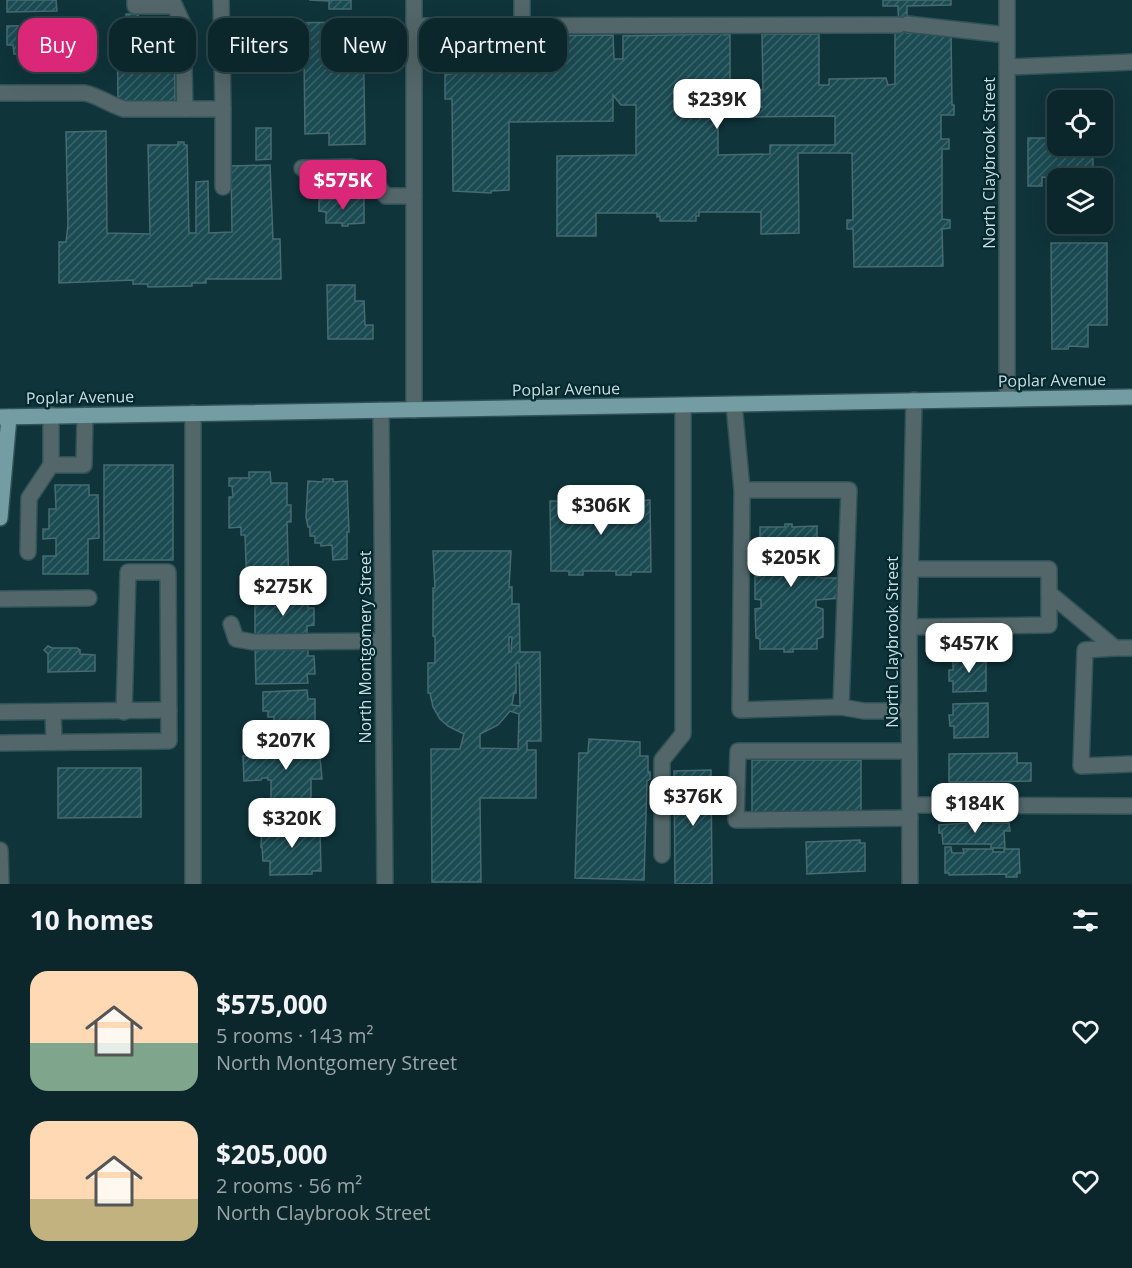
<!DOCTYPE html>
<meta charset="utf-8">
<style>
body{margin:0;font-family:"Open Sans",sans-serif;background:#193338;color:#f1f3f6;height:100vh;display:flex;flex-direction:column;font-size:22px;white-space:nowrap}
*{box-sizing:border-box;margin:0}
p{font-size:20px;color:#9aa5a9}
.icon{flex:none;width:33px;height:33px;fill:none;stroke:currentColor;stroke-width:2;stroke-linecap:round;stroke-linejoin:round}
.map{position:relative;height:884px;overflow:hidden}
.details{display:flex;flex-direction:column;background:#0b272c;flex:1}
.details>*{flex:none}
.banner{position:absolute;left:18px;top:18px;width:600px;height:54px;display:flex;gap:12px}
.fabs{position:absolute;left:1047px;top:90px;display:grid;gap:12px}
.fabs a{display:grid;place-items:center;width:66px;height:66px;border-radius:12px;background:#0b272c;box-shadow:0 6px 24px #0002,0 0 0 2px #2b4448;font-size:30px}
.price{position:absolute;translate:-50% -51px;padding:0 14px;border-radius:12px;background:#fff;color:#222;font-size:20px;line-height:39px;filter:drop-shadow(0 2px 3px #0008)}
.price::after{content:'';position:absolute;left:50%;top:36px;width:18px;height:14px;margin-left:-9px;background:inherit;clip-path:polygon(0 0,100% 0,50% 100%)}
.price.active{background:#db2777;color:#fff}
ul{padding:0;list-style:none}
li{display:flex;align-items:center;gap:18px;height:150px;padding:0 30px}
li span{display:grid;place-items:center;flex:none;width:168px;height:120px;border-radius:18px;color:#555}
li>.icon{margin-inline-start:auto}
span .icon{width:72px;height:72px;fill:#fffc;stroke-width:1}
li b{font-size:26px}
h2{display:flex;justify-content:space-between;align-items:center;height:72px;padding:0 30px;font-size:26px}
.chip{padding:0 21px;border-radius:18px;background:#0b272c;box-shadow:0 6px 24px #0002,0 0 0 2px #2b4448;font-size:21px;line-height:54px}
.chip.active{background:#db2777;color:#fff}
.map>svg:first-child{display:block}
.building{fill:url(#building-hatch);stroke:#476b71;stroke-width:1.5;fill-rule:evenodd}
.lines{fill:none;stroke-linecap:round;stroke-linejoin:round}
.minor-casing{stroke:#315358;stroke-width:18}
.major-casing{stroke:#315358;stroke-width:18}
.minor{stroke:#536669;stroke-width:15}
.major{stroke:#749ca3;stroke-width:15}
.labels{text-anchor:middle;stroke-width:4.5;stroke-linejoin:round;paint-order:stroke}
.street-label{font-size:16px;fill:#cbdfe2;stroke:#042a30}
</style>
<div class="map">
<svg width="1132" height="884" viewBox="0 0 1132 884">
<defs>
<pattern id="building-hatch" width="6" height="6" patternUnits="userSpaceOnUse" patternTransform="scale(1.5)"><rect width="6" height="6" fill="#1b4b53"/><path d="M-1 1l2-2M0 6l6-6M5 7l2-2" fill="none" stroke="#3b646b"/></pattern>
</defs>
<rect width="100%" height="100%" fill="#0f343a"/>
<g class="building">
<path d="M7 0H56L57 11 7 12Z"/>
<path d="M309 0H351V9H329V1Z"/>
<path d="M883 0H951V5L907 6V33H951L952 105H954V115H941V139H949V149H942V219L950 220V228L942 229 943 266 854 267 853 229H847V220H853L852 153H798L799 233 761 234V212H699V216H696V221H660V216L657 217V213H596V236H557V156L636 155V105H621L613 95V121L509 122V190L491 191V193L453 191 452 99H445V74H451L450 37 613 35 614 59H623V36L717 34 716 28H724V35L730 34V81H735V85L755 107H763L760 106V90H763L762 34H819V85H829V79L886 78 888 85 895 84V33H899L898 6H883ZM720 93H729L749 117 835 116V145H770V154L718 155V107H721Z"/>
<path d="M126 14H138V26L174 25 175 101H118L117 26H126Z"/>
<path d="M363 22 365 144 329 145V133L305 134 304 56 271 57 270 23Z"/>
<path d="M70 25V53L14 54 13 45H7V26Z"/>
<path d="M256 128H271V159L256 160Z"/>
<path d="M106 131 107 233 150 234 148 145H178V142H184V145H187L189 233H196V182L208 181 209 233 232 232 231 166 270 165 273 239H280L281 279H206V283H192V286L148 287 147 284H133V280L59 283V242H66L68 225 66 132Z"/>
<path d="M1028 138H1056V149H1093V167H1086V178L1042 177V186H1028Z"/>
<path d="M364 198V223L348 224V226H342V223H326V212L319 211V199Z"/>
<path d="M1051 243H1107V325H1088V347L1069 346 1068 349H1052Z"/>
<path d="M327 285H355V301H364L365 325H373V339H328Z"/>
<rect x="104" y="465" width="69" height="95"/>
<path d="M249 472H270L271 483H287V505H291V522H287L289 588 247 589 245 535H241V527L229 528V497H233L232 486H229V478H249Z"/>
<path d="M323 479H333V482L347 481 349 532H347V559L333 560 332 545 321 546V543H315V536H310V527H308L306 517 308 481 323 482Z"/>
<path d="M55 485H89V495H98L99 538 88 539V574H43V556H56V538L43 539V529H49V509H56Z"/>
<path d="M586 497H615V501L650 500 651 572H631V575H616V571H583V575H569V571H551L550 501H586Z"/>
<path d="M785 524H792V527L817 526V537L822 538 823 567 817 568V576L822 578H840L841 598 816 600V607L823 609V637L817 639V649H793V652H784V649H760V639L756 638 755 609 761 608V600L755 599V577L761 576V568L755 567V539L760 537V527H785Z"/>
<path d="M433 551H511L509 587H512V604H519L520 652H540L541 741H527V750H536V798H480L481 882H432L431 749H460L464 734 448 726 440 719 433 707 430 693H428V663H435V637L433 636V588H435ZM509 637H512L511 652H509ZM516 663H519L520 706 512 705 514 693H516ZM510 711 519 714 518 749 480 748V734L498 725Z"/>
<path d="M255 599H307L308 608H314V625L307 626V635H255Z"/>
<path d="M48 646 52 648H77L80 650V654L95 655V671L48 672V654L44 650Z"/>
<path d="M308 647V656H314L315 674H307L308 683 256 684 255 648Z"/>
<path d="M968 654H978V658H986V691L953 692V681H949V670H953V659L969 658Z"/>
<path d="M307 690 308 699H315V722L291 723V727H274V717H268V711H263V692Z"/>
<path d="M988 703V737L954 738V726H950L949 715H953V704Z"/>
<path d="M589 739 640 742V756H648V772H650V779L647 781 644 880 575 878 579 753H588Z"/>
<path d="M289 747H319L322 779H311V798L271 799V780H268V778H262L261 780 244 781 243 756H267V749Z"/>
<path d="M1017 753V763H1031V781L949 782V754Z"/>
<path d="M752 760H861V813L752 814Z"/>
<path d="M58 768H141V817L58 818Z"/>
<path d="M711 770 712 884H675L674 771Z"/>
<path d="M302 821 308 827H312V830L320 829 321 871H312V874L270 875V861H263L262 847H261L262 825H285V828L292 827 296 822Z"/>
<path d="M993 821V823H1009L1010 831H1004L1005 848H991V844H943L942 833H939V825Z"/>
<path d="M860 840V843H865V871L807 874 806 842Z"/>
<path d="M945 847H951L952 853H964L963 849H993V852H1004V849H1019L1020 873H1017V877H1006V874L949 875V873H945Z"/>
</g>
<g class="lines">
<defs>
<g id="minor">
<path d="M135 0V6H175"/>
<path d="M172 0 183 24 185 109"/>
<path d="M414 0V410"/>
<path d="M1007 0V399"/>
<path d="M907 24 1007 35"/>
<path d="M414 26 899 25"/>
<path d="M522 26V0"/>
<path d="M1007 67 1132 62"/>
<path d="M0 93H85C99 96 110 105 124 109H223L221 0"/>
<path d="M223 109V187"/>
<path d="M302 168 351 167 359 169 366 173 386 196H414"/>
<path d="M734 404 742 490"/>
<path d="M381 410 385 884"/>
<path d="M193 413V884"/>
<path d="M51 415V465H84L85 415"/>
<path d="M28 552 29 498 51 465"/>
<path d="M1049 593 1115 648H1132"/>
<path d="M0 599 89 598"/>
<path d="M231 624 236 639 253 642 383 641"/>
<path d="M909 627 1049 625V569H910"/>
<path d="M1115 648 1085 650 1081 766 1132 764"/>
<path d="M841 707 849 490H742L740 710 841 707 864 711H909"/>
<path d="M0 712 169 710"/>
<path d="M53 712 54 742"/>
<path d="M0 743 169 741 168 572H128L124 712"/>
<path d="M909 751H738L736 820 910 818"/>
<path d="M910 805 1132 806"/>
<path d="M0 850 1 884"/>
<path d="M662 855V760L683 734V405"/>
<path d="M910 884 909 627 914 400"/>
</g>
<g id="major">
<path d="M0 417 1132 397"/>
<path d="M0 518 9 417"/>
</g>
</defs>
<use href="#minor" class="minor-casing"/>
<use href="#major" class="major-casing"/>
<use href="#minor" class="minor"/>
<use href="#major" class="major"/>
</g>
<g class="labels">
<g class="street-label">
<text transform="translate(989 163) rotate(-90)" y="6">North Claybrook Street</text>
<text transform="translate(1052 380) rotate(-1)" y="6">Poplar Avenue</text>
<text transform="translate(566 389) rotate(-1)" y="6">Poplar Avenue</text>
<text transform="translate(80 397) rotate(-1)" y="6">Poplar Avenue</text>
<text transform="translate(892 642) rotate(-90)" y="6">North Claybrook Street</text>
<text transform="translate(365 647) rotate(-90)" y="6">North Montgomery Street</text>
</g>
</g>
</svg>
<div class="fabs">
<a><svg class="icon" aria-label="locate" viewBox="0 0 24 24"><circle cx="12" cy="12" r="6"/><path d="M12 2v4M12 18v4M2 12h4M18 12h4"/></svg></a>
<a><svg class="icon" aria-label="layers" viewBox="0 0 24 24"><path d="M12 4l9 5-9 5-9-5zM3 14l9 5 9-5"/></svg></a>
</div>
<b class="price" style="left:717px;top:130px">$239K</b>
<b class="price active" style="left:343px;top:211px">$575K</b>
<b class="price" style="left:601px;top:536px">$306K</b>
<b class="price" style="left:791px;top:588px">$205K</b>
<b class="price" style="left:283px;top:617px">$275K</b>
<b class="price" style="left:969px;top:674px">$457K</b>
<b class="price" style="left:286px;top:771px">$207K</b>
<b class="price" style="left:693px;top:827px">$376K</b>
<b class="price" style="left:975px;top:834px">$184K</b>
<b class="price" style="left:292px;top:849px">$320K</b>
<div class="banner">
<a class="chip active">Buy</a>
<a class="chip">Rent</a>
<a class="chip">Filters</a>
<a class="chip">New</a>
<a class="chip">Apartment</a>
</div>
</div>
<section class="details">
<h2>10 homes<svg class="icon" aria-label="filters" viewBox="0 0 24 24"><path d="M4 7h16M4 17h16"/><circle cx="9" cy="7" r="2"/><circle cx="15" cy="17" r="2"/></svg></h2>
<ul>
<li><span style="background:linear-gradient(#ffd9b3 60%,#7fa58c 0)"><svg class="icon" aria-label="home" viewBox="0 0 24 24"><path d="M3 11l9-7 9 7M6 9v11h12V9"/></svg></span><div><b>$575,000</b><p>5 rooms · 143 m²</p><p>North Montgomery Street</p></div><svg class="icon" aria-label="heart" viewBox="0 0 24 24"><path d="M12 20l-8-8c-3-5 5-10 8-4 3-6 11-1 8 4z"/></svg></li>
<li><span style="background:linear-gradient(#ffd9b3 65%,#c2b280 0)"><svg class="icon" aria-label="home" viewBox="0 0 24 24"><path d="M3 11l9-7 9 7M6 9v11h12V9"/></svg></span><div><b>$205,000</b><p>2 rooms · 56 m²</p><p>North Claybrook Street</p></div><svg class="icon" aria-label="heart" viewBox="0 0 24 24"><path d="M12 20l-8-8c-3-5 5-10 8-4 3-6 11-1 8 4z"/></svg></li>
</ul>
</section>
